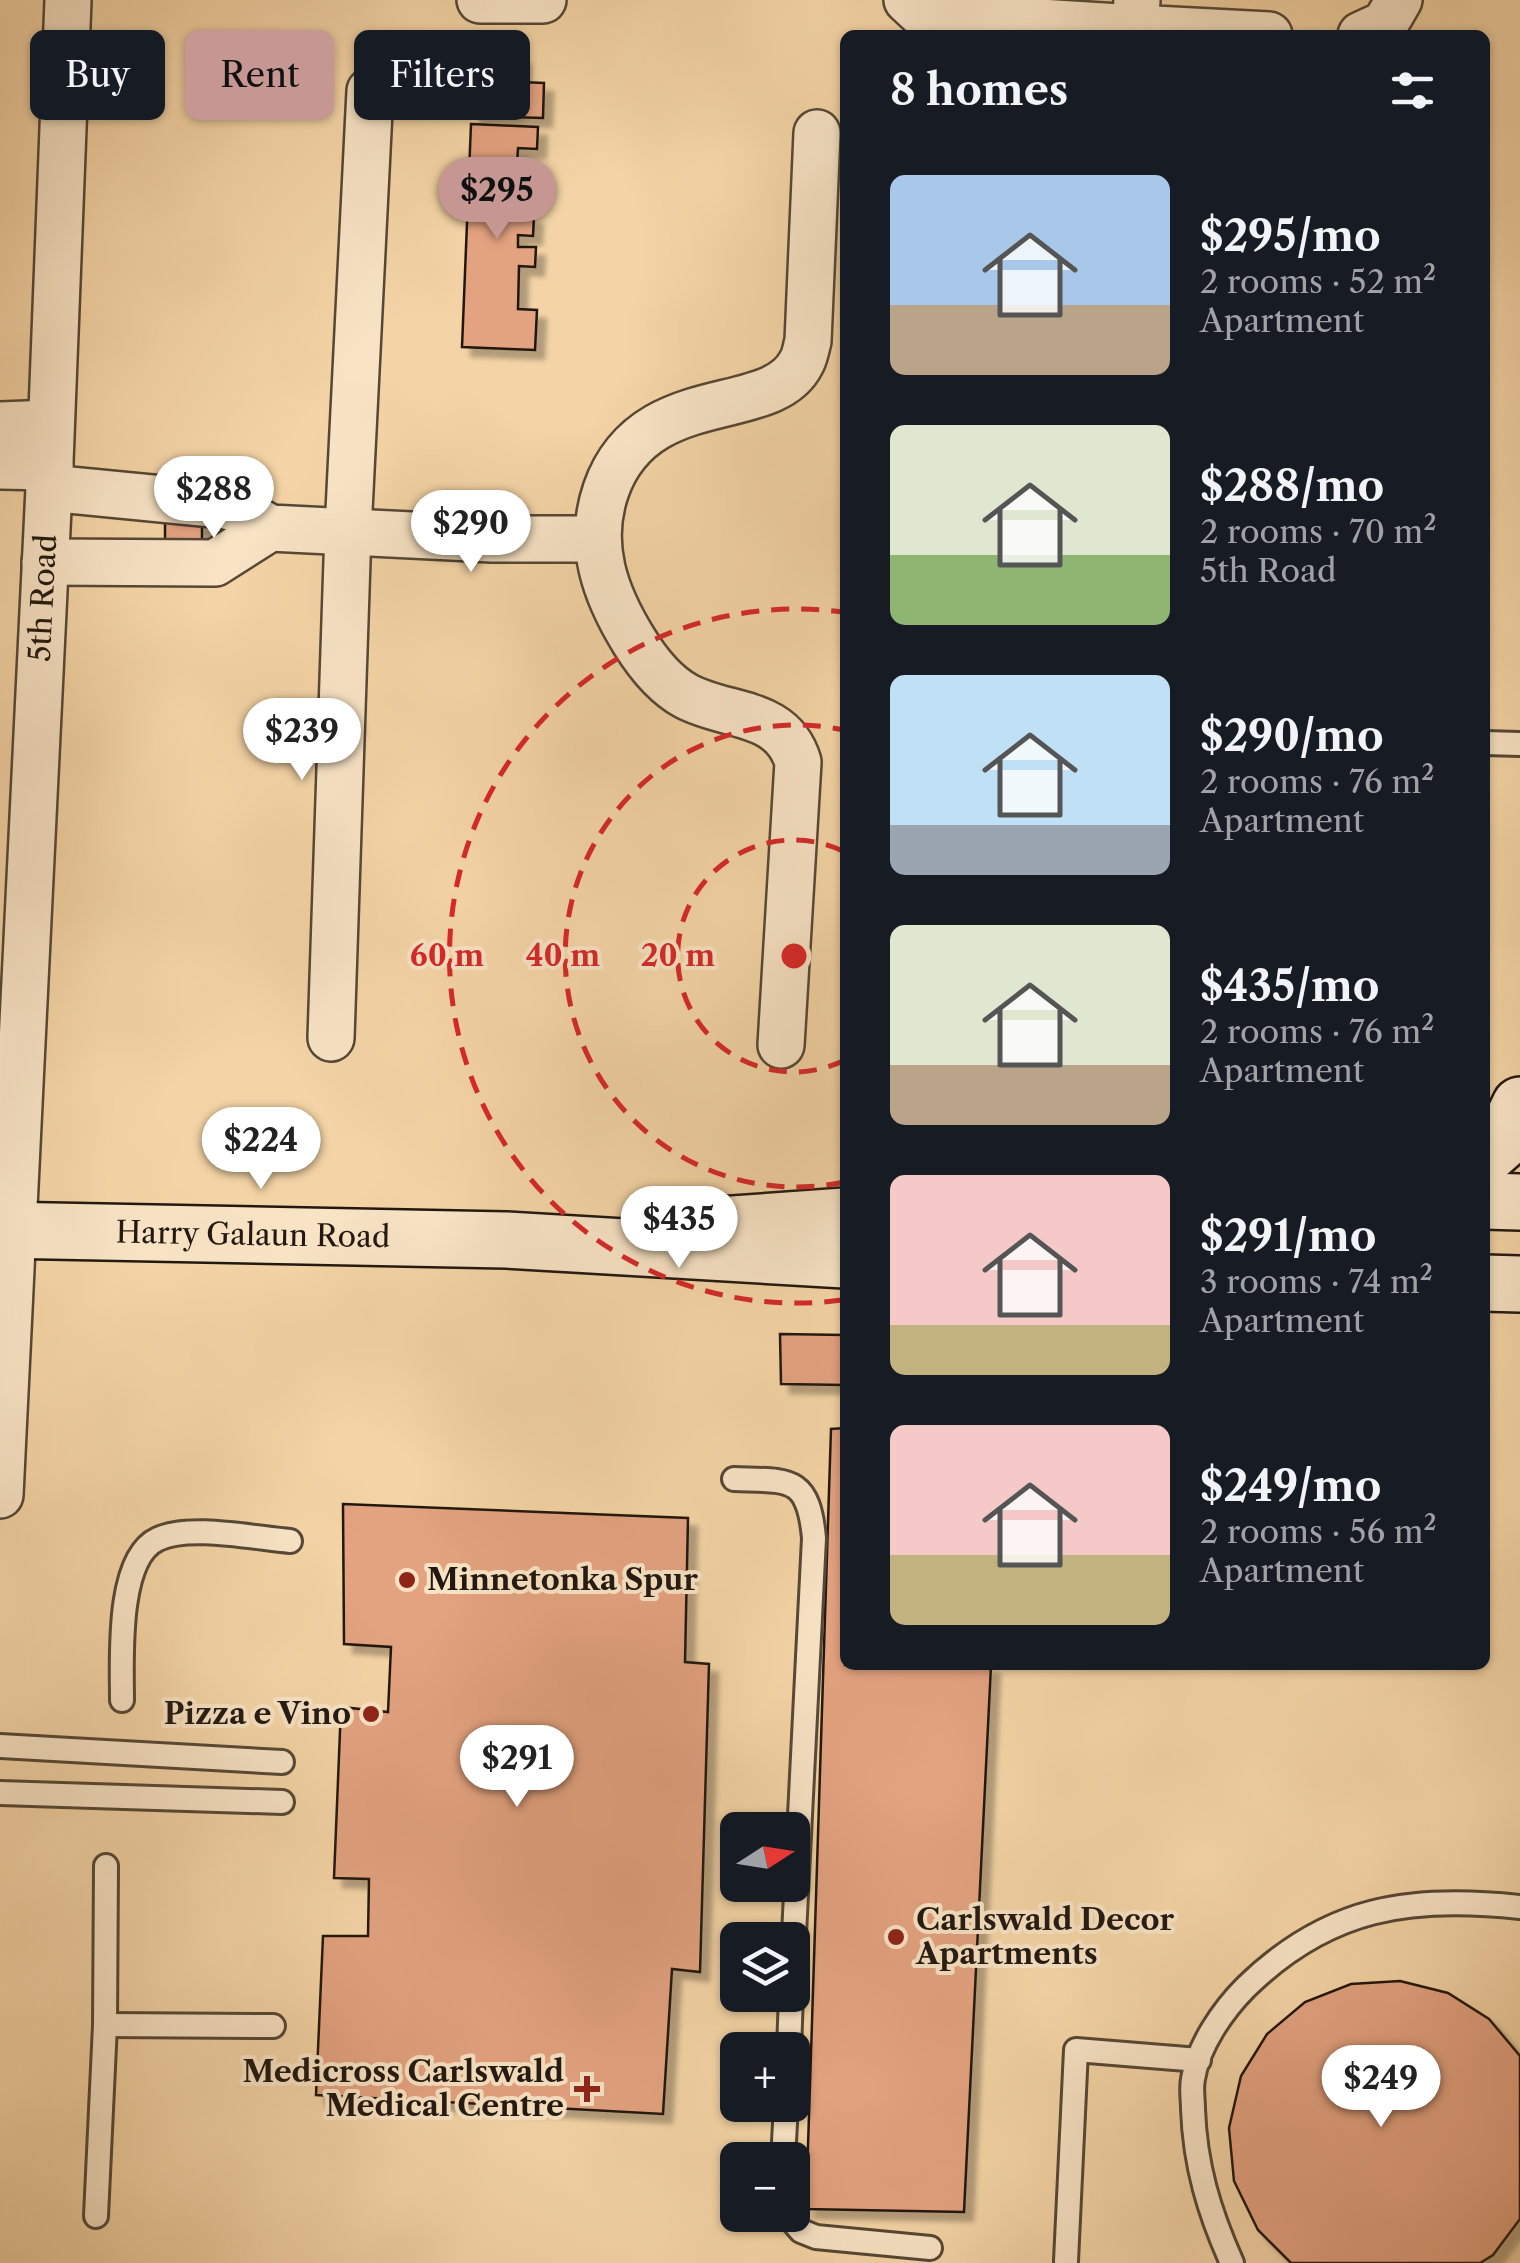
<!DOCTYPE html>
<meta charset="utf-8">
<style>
body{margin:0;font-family:"Libre Caslon Text",serif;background:#242831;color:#f1f3f6;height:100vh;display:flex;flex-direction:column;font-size:38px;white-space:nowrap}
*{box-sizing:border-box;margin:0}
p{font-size:32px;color:#9ea1a6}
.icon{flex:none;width:55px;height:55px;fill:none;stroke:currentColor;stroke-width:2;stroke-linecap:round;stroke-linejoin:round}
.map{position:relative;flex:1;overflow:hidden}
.panel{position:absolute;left:840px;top:30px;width:650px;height:1640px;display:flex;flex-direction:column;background:#171b24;border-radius:15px;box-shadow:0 2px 8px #0004}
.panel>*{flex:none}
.hud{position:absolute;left:30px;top:30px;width:660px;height:90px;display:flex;gap:20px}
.needle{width:65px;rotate:78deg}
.controls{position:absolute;left:720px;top:1812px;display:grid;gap:20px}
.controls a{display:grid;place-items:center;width:90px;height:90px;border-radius:15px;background:#171b24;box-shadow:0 2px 8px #0004;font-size:50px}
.price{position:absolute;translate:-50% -85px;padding:0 22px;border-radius:35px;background:#fff;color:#222;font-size:32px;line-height:65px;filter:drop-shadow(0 2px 5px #0008)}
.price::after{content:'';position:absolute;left:50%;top:60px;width:30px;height:22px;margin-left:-15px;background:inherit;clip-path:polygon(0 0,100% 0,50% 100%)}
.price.on{background:#c59692;color:#111}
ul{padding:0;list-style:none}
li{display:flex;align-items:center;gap:30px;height:250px;padding:0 50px}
li span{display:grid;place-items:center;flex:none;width:280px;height:200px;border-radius:15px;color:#555}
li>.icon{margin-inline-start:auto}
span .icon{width:120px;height:120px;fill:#fffc;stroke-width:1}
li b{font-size:42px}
h2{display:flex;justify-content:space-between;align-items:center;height:120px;padding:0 50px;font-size:42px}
.pill{padding:0 35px;border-radius:15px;background:#171b24;box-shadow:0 2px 8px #0004;font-size:35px;line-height:90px}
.pill.on{background:#c59692;color:#111}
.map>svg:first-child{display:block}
.building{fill:#e3a280;stroke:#221810;stroke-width:2.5;filter:url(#shadow)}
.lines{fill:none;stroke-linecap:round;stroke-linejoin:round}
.lane-casing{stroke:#564736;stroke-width:28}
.street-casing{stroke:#564736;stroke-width:50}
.secondary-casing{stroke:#221810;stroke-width:60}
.lane{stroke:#f8e3c5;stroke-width:22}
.street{stroke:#f8e3c5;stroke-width:45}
.secondary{stroke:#f8e3c5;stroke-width:55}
.ring{fill:none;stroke:#d62828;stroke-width:5;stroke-dasharray:18 12}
.poi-dot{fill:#8f2418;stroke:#f8e3c5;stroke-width:4}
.labels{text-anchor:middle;stroke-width:8;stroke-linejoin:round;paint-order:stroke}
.street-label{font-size:30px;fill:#221810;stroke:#f8e3c5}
.poi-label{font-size:30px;font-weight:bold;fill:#221810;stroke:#f8e3c5;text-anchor:start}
.centre{fill:#d62828;stroke:#f8e3c5;stroke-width:5}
.ring-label{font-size:30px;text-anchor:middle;font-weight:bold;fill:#d62828;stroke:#f8e3c5;stroke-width:8;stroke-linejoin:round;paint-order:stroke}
</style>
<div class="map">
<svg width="1520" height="2263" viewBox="0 0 1520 2263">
<defs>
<filter id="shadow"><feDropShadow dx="9" dy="9" stdDeviation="2.5" flood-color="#0004"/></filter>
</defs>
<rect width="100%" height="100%" fill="#f4d4a6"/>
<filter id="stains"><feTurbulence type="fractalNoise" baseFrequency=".002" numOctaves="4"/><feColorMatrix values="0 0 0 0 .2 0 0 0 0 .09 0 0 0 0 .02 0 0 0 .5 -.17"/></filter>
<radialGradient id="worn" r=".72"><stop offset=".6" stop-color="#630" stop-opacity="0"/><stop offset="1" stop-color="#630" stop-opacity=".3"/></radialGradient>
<g class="building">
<path d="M472 55 522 56 521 82 544 83 543 118 471 116Z"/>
<path d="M471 124 538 127 537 149 518 148 514 215 534 216 533 236 518 235V247H536L535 267 519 266 518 309 537 310 535 350 462 347Z"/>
<rect x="165" y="520" width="37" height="38"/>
<path d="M780 1334 845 1335V1385L781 1384Z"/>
<path d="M845 1428V1665H991L964 2212 806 2209 831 1429Z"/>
<path d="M343 1504 688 1518 685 1662 709 1664 700 1972 672 1969 663 2114 316 2095 323 1936H368L369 1879 334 1878 341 1707 388 1712 391 1647 344 1644Z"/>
<path d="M1400 1981 1448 1993 1489 2019 1520 2056V2219L1493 2255 1480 2263H1291L1258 2230 1234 2181 1229 2128 1241 2076 1267 2034 1305 2002 1351 1984Z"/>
</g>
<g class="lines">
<defs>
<g id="lane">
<path d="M1485 743 1520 744"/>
<path d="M734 1479C789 1481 808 1475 814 1538L792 1974"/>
<path d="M122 1700C122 1660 116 1558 158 1539 189 1524 254 1538 290 1541"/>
<path d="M0 1746 282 1762"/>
<path d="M0 1793 282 1802"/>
<path d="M105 2025 273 2026"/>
<path d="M789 2050 791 1995"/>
<path d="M783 2160 786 2105"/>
<path d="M787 2215 801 2231 816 2237 930 2248"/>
<path d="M96 2216 105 2025 106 1866"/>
<path d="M1066 2261 1076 2050 1199 2060"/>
<path d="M1232 2263C1209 2212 1195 2165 1193 2109 1193 2099 1191 2088 1193 2079 1198 2046 1223 2010 1246 1987 1328 1907 1410 1895 1520 1907"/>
</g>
<g id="street">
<path d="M480 0H543"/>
<path d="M907 0 921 13 929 15 1135 28"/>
<path d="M1137 0 1135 28 1269 35"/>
<path d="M1361 35 1385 24 1399 0"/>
<path d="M0 425 51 423"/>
<path d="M0 466 50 467"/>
<path d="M49 488 223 505 237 509 270 528 492 539H597"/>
<path d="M45 562 215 563 270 528"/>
<path d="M331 1038 348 531 370 91"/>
<path d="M781 1045 798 762C782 709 727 718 686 696 664 684 647 662 634 641 605 594 587 545 606 490 644 381 771 422 801 363 805 357 806 348 808 341L817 133"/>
<path d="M0 1495 49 488 68 0"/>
</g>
<g id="secondary">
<path d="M1485 1157 1502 1142 1520 1105"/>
<path d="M1485 1201 1520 1202"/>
<path d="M719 1225 845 1216"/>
<path d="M0 1230 506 1240 845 1260"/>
<path d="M1485 1283 1520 1284"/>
</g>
</defs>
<use href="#lane" class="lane-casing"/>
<use href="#street" class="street-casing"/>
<use href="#secondary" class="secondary-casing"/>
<use href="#lane" class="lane"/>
<use href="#street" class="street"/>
<use href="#secondary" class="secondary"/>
</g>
<g class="ring">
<path d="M845 1060A116 116 0 1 1 845 852"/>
<path d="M844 1182A231 231 0 1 1 844 730"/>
<path d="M842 1300A347 347 0 1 1 842 612"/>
</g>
<g class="poi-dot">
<circle cx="407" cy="1580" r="10"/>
<circle cx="371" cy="1714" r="10"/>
<circle cx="896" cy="1937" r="10"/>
<path d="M582 2074h10v10h10v10h-10v10h-10v-10h-10v-10h10z"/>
</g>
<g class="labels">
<g class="street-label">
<text transform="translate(43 598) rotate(-87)" y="10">5th Road</text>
<text transform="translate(253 1235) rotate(1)" y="10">Harry Galaun Road</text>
</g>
<g class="poi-label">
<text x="427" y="1590">Minnetonka Spur</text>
<text x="351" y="1724" text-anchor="end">Pizza e Vino</text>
<text x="916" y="1930">Carlswald Decor<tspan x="916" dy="34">Apartments</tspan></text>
<text x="564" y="2082" text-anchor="end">Medicross Carlswald<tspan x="564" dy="34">Medical Centre</tspan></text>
</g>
</g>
<circle cx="794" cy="956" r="15" class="centre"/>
<g class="ring-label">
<text x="447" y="966">60 m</text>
<text x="563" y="966">40 m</text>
<text x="678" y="966">20 m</text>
</g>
<rect width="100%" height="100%" filter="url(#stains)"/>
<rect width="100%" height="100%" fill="url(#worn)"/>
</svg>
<div class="controls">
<a><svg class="needle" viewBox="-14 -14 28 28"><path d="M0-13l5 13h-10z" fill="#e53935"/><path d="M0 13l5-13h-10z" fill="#9ea1a6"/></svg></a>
<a><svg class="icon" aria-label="layers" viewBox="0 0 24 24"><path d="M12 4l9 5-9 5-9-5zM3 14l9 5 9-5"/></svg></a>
<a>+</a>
<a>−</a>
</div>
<b class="price on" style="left:497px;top:242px">$295</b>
<b class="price" style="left:214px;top:541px">$288</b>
<b class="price" style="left:471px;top:575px">$290</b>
<b class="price" style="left:302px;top:783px">$239</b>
<b class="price" style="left:261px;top:1192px">$224</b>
<b class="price" style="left:679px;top:1271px">$435</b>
<b class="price" style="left:517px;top:1810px">$291</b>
<b class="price" style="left:1381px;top:2130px">$249</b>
<div class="hud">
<a class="pill">Buy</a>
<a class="pill on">Rent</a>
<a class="pill">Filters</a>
</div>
<section class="panel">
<h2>8 homes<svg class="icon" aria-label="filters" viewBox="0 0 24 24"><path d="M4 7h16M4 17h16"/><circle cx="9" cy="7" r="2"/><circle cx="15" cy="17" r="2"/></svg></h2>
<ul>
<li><span style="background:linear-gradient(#a9c7e8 65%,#b9a48a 0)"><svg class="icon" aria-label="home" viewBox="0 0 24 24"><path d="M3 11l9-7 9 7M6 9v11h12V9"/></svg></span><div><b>$295/mo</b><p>2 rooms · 52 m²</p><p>Apartment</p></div></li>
<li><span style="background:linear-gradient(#dfe7d0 65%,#8fb573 0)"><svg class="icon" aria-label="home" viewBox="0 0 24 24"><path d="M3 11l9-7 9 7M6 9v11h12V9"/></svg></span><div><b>$288/mo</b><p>2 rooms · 70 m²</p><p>5th Road</p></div></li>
<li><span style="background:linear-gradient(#bfe0f5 75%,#9aa5b1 0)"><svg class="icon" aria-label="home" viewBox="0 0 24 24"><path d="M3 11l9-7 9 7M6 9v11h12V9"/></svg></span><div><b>$290/mo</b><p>2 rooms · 76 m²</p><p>Apartment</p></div></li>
<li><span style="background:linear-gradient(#dfe7d0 70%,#b9a48a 0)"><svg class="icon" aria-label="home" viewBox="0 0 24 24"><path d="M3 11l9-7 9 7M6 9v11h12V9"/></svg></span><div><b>$435/mo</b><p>2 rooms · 76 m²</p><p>Apartment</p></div></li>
<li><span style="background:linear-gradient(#f6c9c9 75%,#c2b280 0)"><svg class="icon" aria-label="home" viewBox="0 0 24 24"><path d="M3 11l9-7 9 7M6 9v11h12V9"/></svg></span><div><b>$291/mo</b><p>3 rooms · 74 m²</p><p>Apartment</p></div></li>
<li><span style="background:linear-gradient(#f6c9c9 65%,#c2b280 0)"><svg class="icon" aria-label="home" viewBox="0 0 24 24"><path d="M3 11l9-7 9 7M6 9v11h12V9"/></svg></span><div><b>$249/mo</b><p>2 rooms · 56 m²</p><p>Apartment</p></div></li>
</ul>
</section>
</div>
